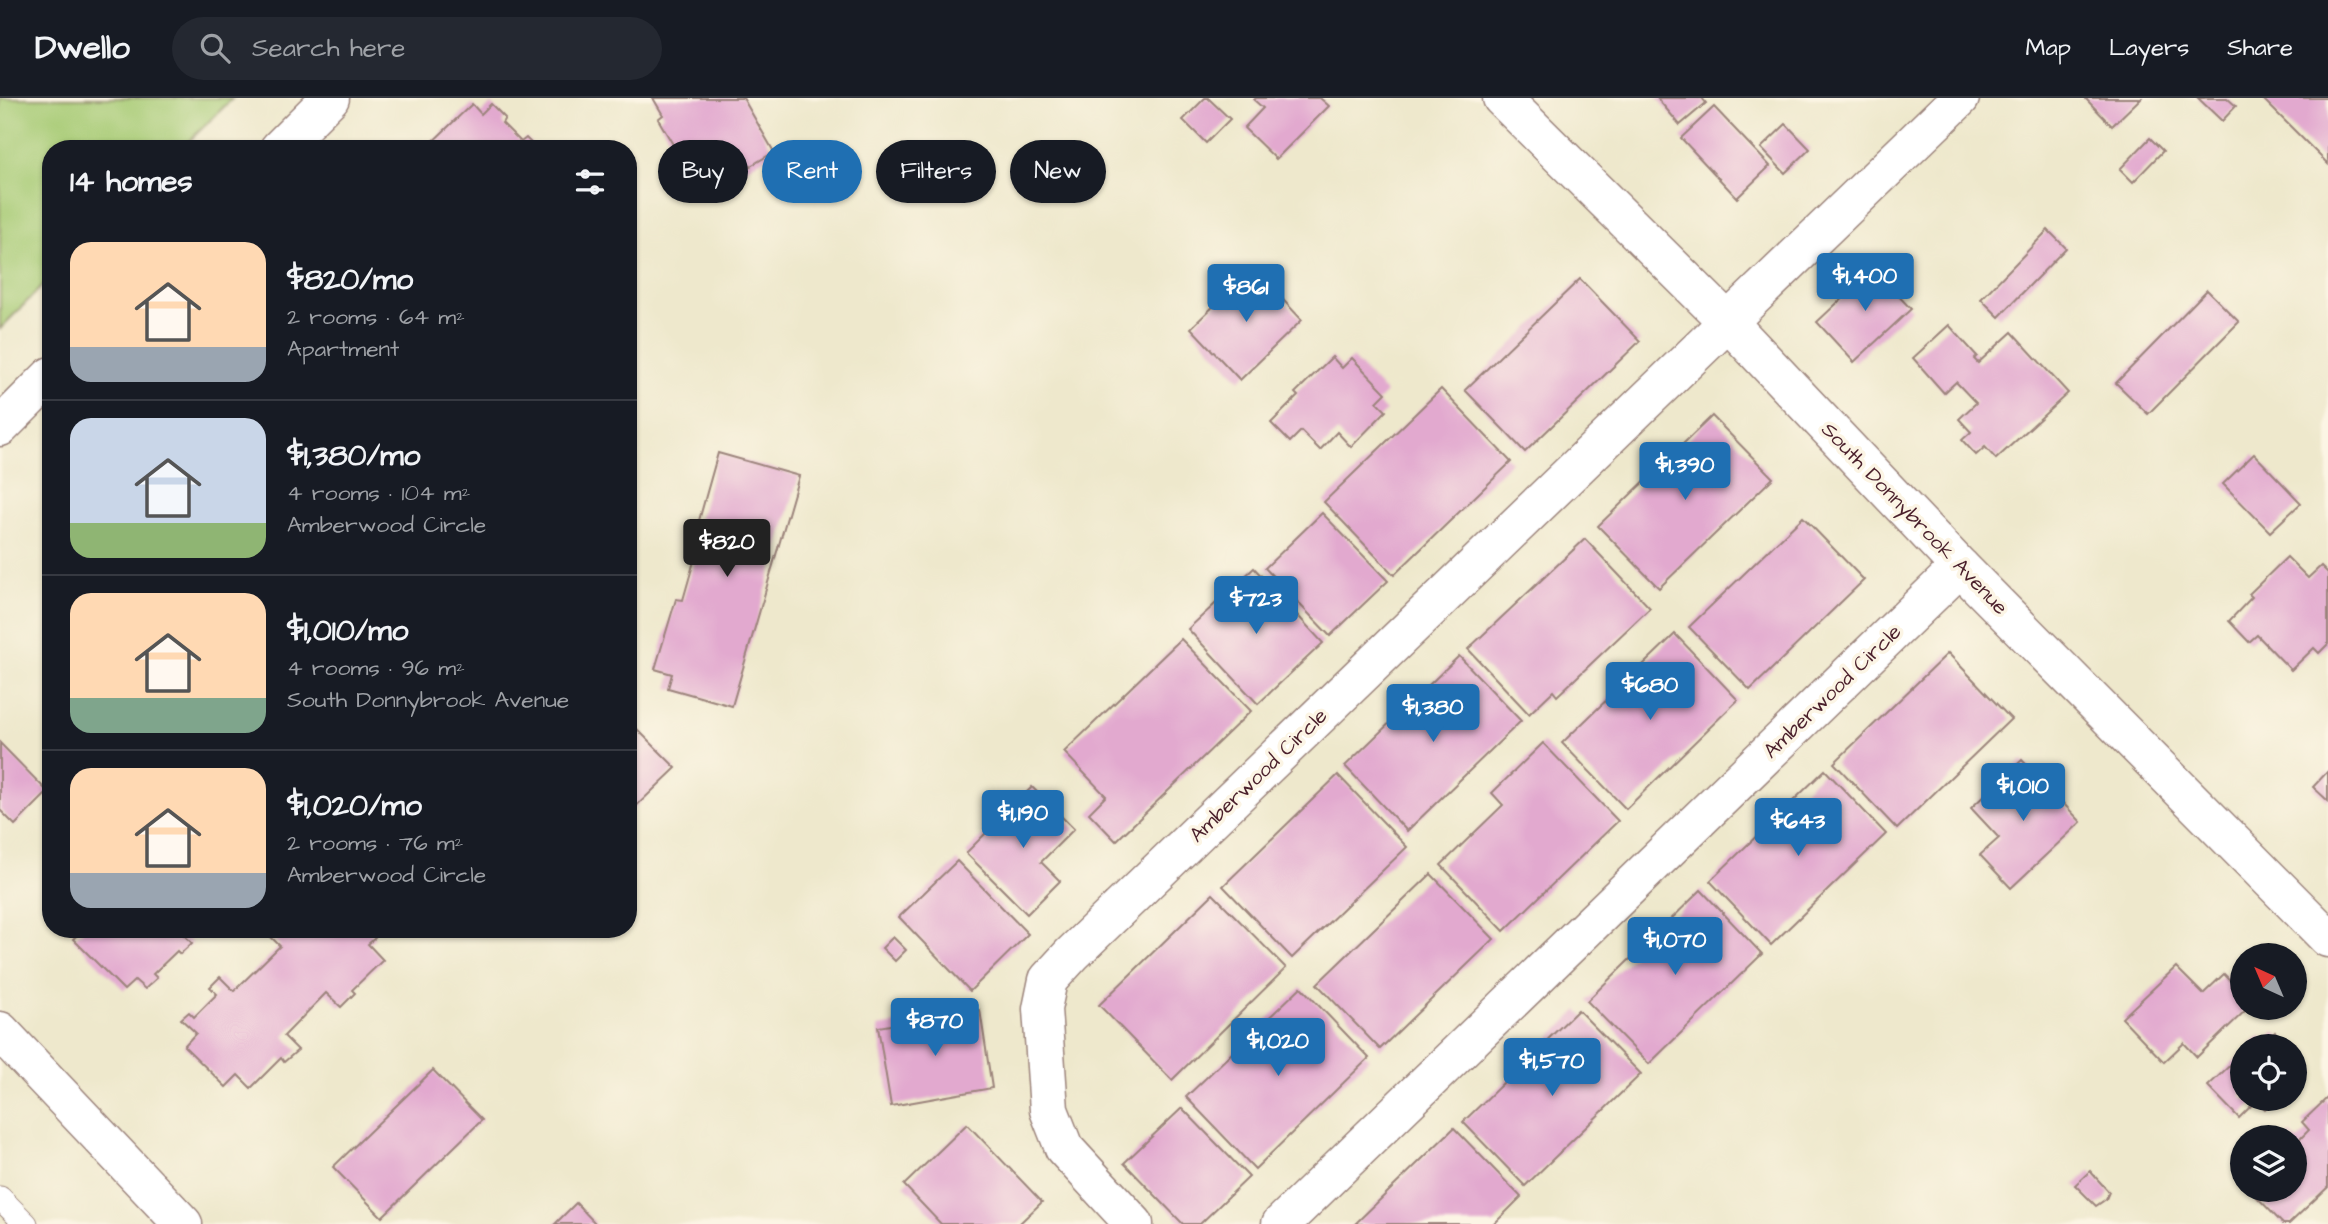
<!DOCTYPE html>
<meta charset="utf-8">
<style>
body{margin:0;font-family:"Architects Daughter",sans-serif;background:#242831;color:#f1f3f6;height:100vh;display:flex;flex-direction:column;font-size:26px;white-space:nowrap}
*{box-sizing:border-box;margin:0}
p{font-size:23px;color:#9ea1a6}
.icon{flex:none;width:38px;height:38px;fill:none;stroke:currentColor;stroke-width:2;stroke-linecap:round;stroke-linejoin:round}
.map{position:relative;flex:1;overflow:hidden}
.drawer{position:absolute;left:42px;top:42px;width:595px;height:798px;display:flex;flex-direction:column;background:#171b24;border-radius:28px;box-shadow:0 2px 5px #0004}
.drawer>*{flex:none}
.top-card{position:absolute;left:658px;top:42px;width:665px;height:63px;display:flex;gap:14px}
.needle{width:46px;rotate:316deg}
.fabs{position:absolute;left:2230px;top:845px;display:grid;gap:14px}
.fabs a{display:grid;place-items:center;width:77px;height:77px;border-radius:50%;background:#171b24;box-shadow:0 2px 5px #0004;font-size:35px}
.price{position:absolute;translate:-50% -60px;padding:0 16px;border-radius:7px;background:#1f6fb2;color:#fff;font-size:23px;line-height:46px;filter:drop-shadow(0 2px 4px #0008)}
.price::after{content:'';position:absolute;left:50%;top:42px;width:21px;height:16px;margin-left:-10px;background:inherit;clip-path:polygon(0 0,100% 0,50% 100%)}
.price.active{background:#222;color:#fff}
ul{padding:0;list-style:none}
li{display:flex;align-items:center;gap:21px;height:175px;padding:0 28px}
li+li{border-top:2px solid #363941}
li span{display:grid;place-items:center;flex:none;width:196px;height:140px;border-radius:21px;color:#555}
li>.icon{margin-inline-start:auto}
span .icon{width:84px;height:84px;fill:#fffc;stroke-width:1}
li b{font-size:30px}
h2{display:flex;justify-content:space-between;align-items:center;height:84px;padding:0 28px;font-size:30px}
.tag{padding:0 24px;border-radius:32px;background:#171b24;box-shadow:0 2px 5px #0004;font-size:24px;line-height:63px}
.tag.active{background:#1f6fb2;color:#fff}
header{display:flex;align-items:center;gap:42px;box-sizing:border-box;height:98px;padding:0 35px;background:#171b24;border-bottom:2px solid #363941}
header strong{font-size:33px}
nav{display:flex;gap:38px;margin-inline-start:auto;font-size:24px}
.search{width:490px;height:63px;background:#242831;display:flex;align-items:center;gap:18px;box-sizing:border-box;padding:0 24px;border-radius:38px;color:#9ea1a6;font-size:26px}
.map>svg:first-child{display:block}
.green{fill:#a6ca73;stroke:#78744f;stroke-width:2}
.building{fill:#e2a9cf}
.lines{fill:none;stroke-linecap:round;stroke-linejoin:round}
.service-casing{stroke:#9c847c;stroke-width:25}
.minor-casing{stroke:#9c847c;stroke-width:41}
.primary-casing{stroke:#9c847c;stroke-width:41}
.service{stroke:#fff;stroke-width:23}
.minor{stroke:#fff;stroke-width:38}
.primary{stroke:#fff;stroke-width:38}
.labels{text-anchor:middle;stroke-width:7;stroke-linejoin:round;paint-order:stroke}
.street-label{font-size:21px;fill:#4a1f2b;stroke:#fcf5e5}
</style>
<header>
<strong>Dwello</strong>
<div class="search"><svg class="icon" aria-label="search" viewBox="0 0 24 24"><circle cx="10" cy="10" r="6"/><path d="M15 15l6 6"/></svg>Search here</div>
<nav><a>Map</a><a>Layers</a><a>Share</a></nav>
</header>
<div class="map">
<svg width="2328" height="1126" viewBox="0 0 2328 1126">
<rect width="100%" height="100%" fill="#fcf5e5"/>
<filter id="ink" filterUnits="userSpaceOnUse"><feTurbulence type="fractalNoise" baseFrequency=".0143" numOctaves="2"/><feDisplacementMap in="SourceGraphic" scale="14" xChannelSelector="R" yChannelSelector="G"/><feConvolveMatrix kernelMatrix="1 2 1 2 8 2 1 2 1" color-interpolation-filters="sRGB"/></filter>
<filter id="wash" filterUnits="userSpaceOnUse"><feTurbulence type="fractalNoise" baseFrequency=".00686" numOctaves="4" result="noise"/><feDisplacementMap in="SourceGraphic" scale="28" xChannelSelector="R" yChannelSelector="G"/><feGaussianBlur stdDeviation="1.57" result="paint"/><feColorMatrix in="noise" values="0 0 0 0 0 0 0 0 0 0 0 0 0 0 0 0 0 1.4 0 .05"/><feComposite in="paint" operator="in"/></filter>
<g filter="url(#wash)">
<rect width="100%" height="100%" fill="#eee8cc"/>
<path class="green" d="M0 0H233L181 51H51V179L0 231Z"/>
<g id="blocks">
<g class="building">
<path d="M653 0H743L774 54 717 88 710 76 695 84 658 21 663 17Z"/>
<path d="M1205 0H1208L1230 21 1206 45 1183 22Z"/>
<path d="M1256 0H1320L1329 8 1276 61 1244 30 1263 10 1254 2Z"/>
<path d="M1657 0H1702L1706 5 1680 27Z"/>
<path d="M2085 0H2141L2112 28Z"/>
<path d="M2198 0H2227L2236 8 2222 23Z"/>
<path d="M2262 0H2328V66Z"/>
<path d="M472 6 481 16 491 6 505 20 502 25 521 44 526 40 537 51H425Z"/>
<path d="M1714 9 1770 68 1737 100 1681 40Z"/>
<path d="M1786 26 1810 51 1785 75 1761 50Z"/>
<path d="M2150 40 2163 53 2133 84 2120 71Z"/>
<path d="M2048 132 2066 150 1999 219 1981 201Z"/>
<path d="M1881 164 1899 183 1891 190 1911 211 1854 264 1817 224Z"/>
<path d="M1253 170 1302 222 1240 282 1191 230Z"/>
<path d="M1580 181 1640 243 1525 354 1465 292Z"/>
<path d="M2207 192 2239 224 2148 316 2116 285Z"/>
<path d="M1949 227 1977 258 1974 261 1978 265 2012 234 2068 295 1996 361 1985 349 1976 357 1962 342 1971 334 1959 321 1976 305 1956 284 1944 295 1913 260Z"/>
<path d="M1332 259 1342 270 1352 260 1386 295 1377 304 1386 313 1351 349 1337 334 1320 352 1301 333 1290 344 1271 325 1298 298 1295 295Z"/>
<path d="M1441 291 1511 364 1394 477 1324 404Z"/>
<path d="M1712 318 1773 380 1659 490 1598 428Z"/>
<path d="M718 355 799 378 732 608 668 590 672 576 655 571 676 501 683 502 704 428 698 426Z"/>
<path d="M2254 356 2301 405 2270 434 2223 386Z"/>
<path d="M1322 415 1388 483 1330 538 1265 470Z"/>
<path d="M1803 419 1864 482 1750 592 1689 529Z"/>
<path d="M1585 441 1650 510 1557 598 1553 593 1529 616 1468 551Z"/>
<path d="M2287 459 2308 480 2321 468 2328 475V546L2319 555 2314 550 2291 572 2257 537 2249 544 2229 523 2252 499 2249 496Z"/>
<path d="M1254 470 1323 545 1258 606 1188 531Z"/>
<path d="M1675 536 1738 602 1626 711 1562 645Z"/>
<path d="M1181 541 1251 613 1116 743 1089 715 1106 698 1064 654Z"/>
<path d="M1948 555 2011 621 1897 731 1834 665Z"/>
<path d="M1459 558 1521 623 1407 733 1345 668Z"/>
<path d="M628 622 676 670 628 716Z"/>
<path d="M0 645 48 694 15 727 0 712Z"/>
<path d="M1543 645 1618 723 1504 833 1441 767 1503 707 1492 695Z"/>
<path d="M2022 662 2081 724 2011 790 1980 757 1999 740 1971 710Z"/>
<path d="M1825 672 1886 736 1771 847 1710 783Z"/>
<path d="M2328 673V703L2313 689Z"/>
<path d="M1338 677 1407 749 1292 860 1223 788Z"/>
<path d="M1032 689 1074 731 1041 764 1060 783 1027 816 966 755Z"/>
<path d="M957 763 1028 836 970 893 899 819Z"/>
<path d="M1431 776 1494 841 1380 951 1317 886Z"/>
<path d="M1701 792 1762 856 1649 966 1587 903Z"/>
<path d="M1213 796 1286 870 1172 982 1099 907Z"/>
<path d="M84 831H186L182 835 192 845 180 856 177 853 153 876 157 880 145 891 135 882 124 892 73 841Z"/>
<path d="M263 831H367L375 840 368 846 383 862 352 892 355 895 341 909 326 895 284 938 298 952 284 964 281 960 251 990 238 977 226 989 184 948 196 935 181 921 189 914 194 919 217 896 210 889 220 879 234 893 280 848Z"/>
<path d="M893 839 906 852 895 863 882 850Z"/>
<path d="M2176 869 2203 896 2224 876 2242 895V910H2248L2197 959 2184 945 2164 964 2122 920Z"/>
<path d="M1301 889 1369 960 1255 1071 1186 999Z"/>
<path d="M980 912 992 990 891 1008 878 929Z"/>
<path d="M1578 912 1641 976 1525 1088 1463 1024Z"/>
<path d="M2275 934 2289 948H2250L2260 938 2266 944Z"/>
<path d="M2242 956V1001H2276L2265 1011 2256 1003 2239 1020 2208 988Z"/>
<path d="M433 972 482 1022 382 1119 333 1069Z"/>
<path d="M2328 999V1089L2289 1126H2283L2250 1092H2294V1040H2287L2291 1036 2298 1043 2309 1032 2302 1024Z"/>
<path d="M1182 1010 1249 1079 1200 1126H1183L1124 1065Z"/>
<path d="M967 1026 1042 1104 1019 1126H941L904 1087Z"/>
<path d="M1454 1030 1521 1099 1494 1126H1355Z"/>
<path d="M2090 1073 2109 1094 2106 1101 2096 1108 2075 1087Z"/>
<path d="M576 1105 596 1126H555Z"/>
</g>
</g>
</g>
<g filter="url(#ink)">
<use href="#blocks" fill-opacity="0" stroke="#9c847c" stroke-width="2"/>
<g class="lines">
<defs>
<path id="service" d="M0 1100 26 1126"/>
<g id="minor">
<path d="M1502 0 1728 224 1960 469 2328 840"/>
<path d="M279 51 330 0"/>
<path d="M0 329 51 278"/>
<path d="M1134 1126 1064 1050 1049 1012 1042 911 1048 882 1072 856 1960 0"/>
<path d="M1281 1126 1960 469"/>
</g>
<path id="primary" d="M0 933 183 1126"/>
</defs>
<use href="#service" class="service-casing"/>
<use href="#minor" class="minor-casing"/>
<use href="#primary" class="primary-casing"/>
<use href="#service" class="service"/>
<use href="#minor" class="minor"/>
<use href="#primary" class="primary"/>
</g>
</g>
<g class="labels">
<g class="street-label">
<text transform="translate(1915 420) rotate(46)" y="7">South Donnybrook Avenue</text>
<text transform="translate(1832 593) rotate(-44)" y="7">Amberwood Circle</text>
<text transform="translate(1258 677) rotate(-44)" y="7">Amberwood Circle</text>
</g>
</g>
</svg>
<div class="fabs">
<a><svg class="needle" viewBox="-14 -14 28 28"><path d="M0-13l5 13h-10z" fill="#e53935"/><path d="M0 13l5-13h-10z" fill="#9ea1a6"/></svg></a>
<a><svg class="icon" aria-label="locate" viewBox="0 0 24 24"><circle cx="12" cy="12" r="6"/><path d="M12 2v4M12 18v4M2 12h4M18 12h4"/></svg></a>
<a><svg class="icon" aria-label="layers" viewBox="0 0 24 24"><path d="M12 4l9 5-9 5-9-5zM3 14l9 5 9-5"/></svg></a>
</div>
<b class="price" style="left:1865px;top:215px">$1,400</b>
<b class="price" style="left:1246px;top:226px">$861</b>
<b class="price" style="left:1685px;top:404px">$1,390</b>
<b class="price active" style="left:727px;top:481px">$820</b>
<b class="price" style="left:1256px;top:538px">$723</b>
<b class="price" style="left:1650px;top:624px">$680</b>
<b class="price" style="left:1433px;top:646px">$1,380</b>
<b class="price" style="left:2023px;top:725px">$1,010</b>
<b class="price" style="left:1023px;top:752px">$1,190</b>
<b class="price" style="left:1798px;top:760px">$643</b>
<b class="price" style="left:1675px;top:879px">$1,070</b>
<b class="price" style="left:935px;top:960px">$870</b>
<b class="price" style="left:1278px;top:980px">$1,020</b>
<b class="price" style="left:1552px;top:1000px">$1,570</b>
<div class="top-card">
<a class="tag">Buy</a>
<a class="tag active">Rent</a>
<a class="tag">Filters</a>
<a class="tag">New</a>
</div>
<section class="drawer">
<h2>14 homes<svg class="icon" aria-label="filters" viewBox="0 0 24 24"><path d="M4 7h16M4 17h16"/><circle cx="9" cy="7" r="2"/><circle cx="15" cy="17" r="2"/></svg></h2>
<ul>
<li><span style="background:linear-gradient(#ffd9b3 75%,#9aa5b1 0)"><svg class="icon" aria-label="home" viewBox="0 0 24 24"><path d="M3 11l9-7 9 7M6 9v11h12V9"/></svg></span><div><b>$820/mo</b><p>2 rooms · 64 m²</p><p>Apartment</p></div></li>
<li><span style="background:linear-gradient(#c9d6e8 75%,#8fb573 0)"><svg class="icon" aria-label="home" viewBox="0 0 24 24"><path d="M3 11l9-7 9 7M6 9v11h12V9"/></svg></span><div><b>$1,380/mo</b><p>4 rooms · 104 m²</p><p>Amberwood Circle</p></div></li>
<li><span style="background:linear-gradient(#ffd9b3 75%,#7fa58c 0)"><svg class="icon" aria-label="home" viewBox="0 0 24 24"><path d="M3 11l9-7 9 7M6 9v11h12V9"/></svg></span><div><b>$1,010/mo</b><p>4 rooms · 96 m²</p><p>South Donnybrook Avenue</p></div></li>
<li><span style="background:linear-gradient(#ffd9b3 75%,#9aa5b1 0)"><svg class="icon" aria-label="home" viewBox="0 0 24 24"><path d="M3 11l9-7 9 7M6 9v11h12V9"/></svg></span><div><b>$1,020/mo</b><p>2 rooms · 76 m²</p><p>Amberwood Circle</p></div></li>
</ul>
</section>
</div>
